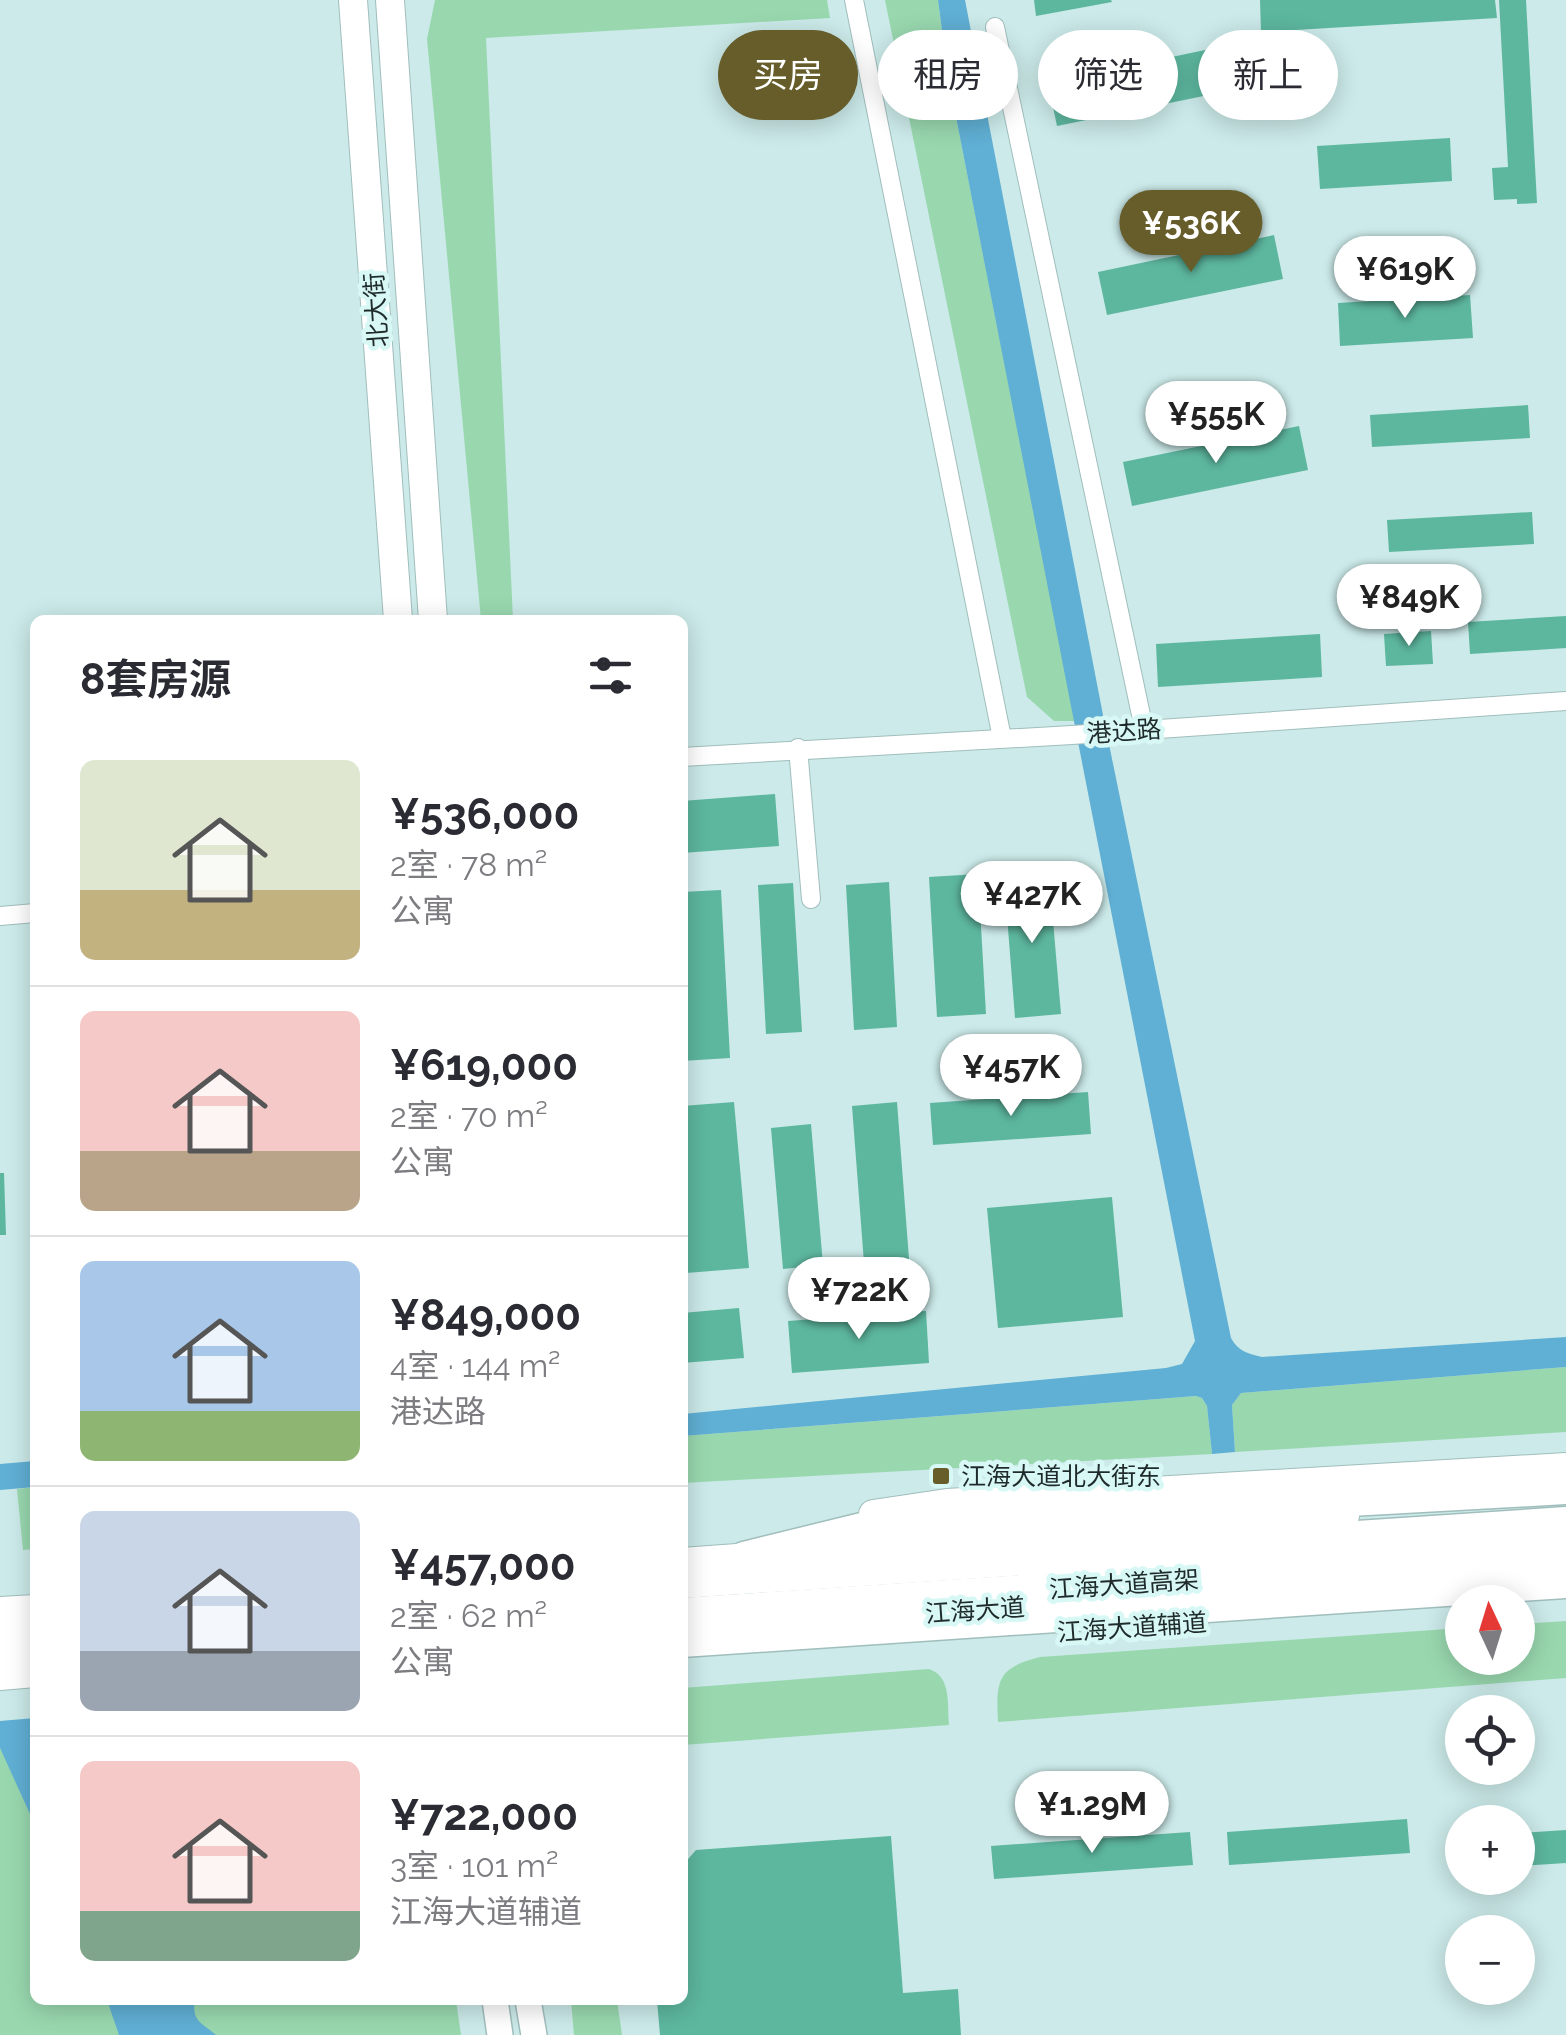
<!DOCTYPE html>
<html lang="zh">
<meta charset="utf-8">
<style>
body{margin:0;font-family:Raleway,"Noto Sans SC",sans-serif;background:#f2f2f3;color:#2b2b33;height:100vh;display:flex;flex-direction:column;font-size:38px;white-space:nowrap}
*{box-sizing:border-box;margin:0}
p{font-size:32px;color:#7c7c81}
.icon{flex:none;width:55px;height:55px;fill:none;stroke:currentColor;stroke-width:2;stroke-linecap:round;stroke-linejoin:round}
.map{position:relative;flex:1;overflow:hidden}
.side{position:absolute;left:30px;top:615px;width:658px;height:1390px;display:flex;flex-direction:column;background:#fff;border-radius:15px;box-shadow:0 5px 25px #0003}
.side>*{flex:none}
.top-card{position:absolute;left:718px;top:30px;width:698px;height:90px;display:flex;gap:20px}
.needle{width:65px;rotate:356deg}
.fabs{position:absolute;left:1445px;top:1585px;display:grid;gap:20px}
.fabs a{display:grid;place-items:center;width:90px;height:90px;border-radius:50%;background:#fff;box-shadow:0 5px 25px #0003;font-size:50px}
.price{position:absolute;translate:-50% -85px;padding:0 22px;border-radius:35px;background:#fff;color:#222;font-size:32px;line-height:65px;filter:drop-shadow(0 2px 5px #0008)}
.price::after{content:'';position:absolute;left:50%;top:60px;width:30px;height:22px;margin-left:-15px;background:inherit;clip-path:polygon(0 0,100% 0,50% 100%)}
.price.current{background:#675d2a;color:#fff}
ul{padding:0;list-style:none}
li{display:flex;align-items:center;gap:30px;height:250px;padding:0 50px}
li+li{border-top:2px solid #e1e1e2}
li span{display:grid;place-items:center;flex:none;width:280px;height:200px;border-radius:15px;color:#555}
li>.icon{margin-inline-start:auto}
span .icon{width:120px;height:120px;fill:#fffc;stroke-width:1}
li b{font-size:42px}
h2{display:flex;justify-content:space-between;align-items:center;height:120px;padding:0 50px;font-size:42px}
.pill{padding:0 35px;border-radius:45px;background:#fff;box-shadow:0 5px 25px #0003;font-size:35px;line-height:90px}
.pill.current{background:#675d2a;color:#fff}
.map>svg:first-child{display:block}
.green{fill:#99d8af}
.water{fill:#60afd4}
.building{fill:#5db79f}
.lines{fill:none;stroke-linecap:round;stroke-linejoin:round}
.street-casing{stroke:#a0bebc;stroke-width:20}
.secondary-casing{stroke:#a0bebc;stroke-width:28}
.primary-casing{stroke:#a0bebc;stroke-width:30}
.highway-casing{stroke:#a0bebc;stroke-width:35}
.street{stroke:#fff;stroke-width:18}
.secondary{stroke:#fff;stroke-width:25}
.primary{stroke:#fff;stroke-width:28}
.highway{stroke:#fff;stroke-width:32}
.poi-dot{fill:#675d2a;stroke:#d8f8f6;stroke-width:4}
.labels{text-anchor:middle;stroke-width:9;stroke-linejoin:round;paint-order:stroke}
.street-label{font-size:25px;fill:#1f2b2b;stroke:#d8f8f6}
.poi-label{font-size:25px;fill:#1f2b2b;stroke:#d8f8f6;text-anchor:start}
</style>
<div class="map">
<svg width="1566" height="2035" viewBox="0 0 1566 2035">
<rect width="100%" height="100%" fill="#cbeae9"/>
<g class="green">
<path d="M435 0H827L830 18 486 38 513 620H481L427 39Z"/>
<path d="M885 0H938L948 76 1075 721H1054L1027 697Z"/>
<path d="M1566 1367V1432L1235 1452 1232 1405 1241 1393Z"/>
<path d="M1196 1396 1202 1398 1207 1406 1212 1454 683 1483V1436Z"/>
<path d="M35 1487V1549L23 1550 17 1489Z"/>
<path d="M1566 1621V1678L998 1722C996 1680 997 1668 1040 1657L1462 1628V1658H1518V1624Z"/>
<path d="M929 1669C952 1677 947 1704 949 1725L683 1745V1688Z"/>
<path d="M0 1748 14 1775 35 1773V2000H456L461 2035H0Z"/>
<path d="M571 2000H617L622 2035H574Z"/>
</g>
<g class="water">
<path d="M938 0H965L1103 715 1231 1338C1238 1351 1248 1354 1262 1357L1566 1337V1367L1241 1393 1232 1405 1235 1452 1212 1454 1207 1406 1202 1398 1196 1396 683 1436V1414L1166 1368 1182 1364 1195 1341 948 76Z"/>
<path d="M35 1461V1487L0 1490V1464Z"/>
<path d="M35 1718V1825L0 1748V1721Z"/>
<path d="M107 2000H195C191 2021 202 2023 216 2035H119Z"/>
</g>
<g class="building">
<path d="M1034 0H1111L1112 2 1036 16Z"/>
<path d="M1260 0H1495L1497 18 1261 32Z"/>
<path d="M1499 0H1526L1537 203 1517 204V199L1494 200 1492 168 1508 167Z"/>
<path d="M1224 46 1233 90 1057 126 1048 83Z"/>
<path d="M1450 138 1452 181 1320 189 1317 146Z"/>
<path d="M1274 235 1283 279 1107 315 1098 272Z"/>
<path d="M1470 295 1473 338 1340 346 1338 303Z"/>
<path d="M1528 405 1530 438 1372 447 1370 415Z"/>
<path d="M1299 426 1308 470 1132 506 1123 462Z"/>
<path d="M1532 512 1534 544 1389 552 1387 520Z"/>
<path d="M1566 616V648L1470 654 1468 622Z"/>
<path d="M1431 631 1433 664 1386 666 1384 634Z"/>
<path d="M1320 634 1322 677 1158 687 1156 644Z"/>
<path d="M775 794 779 846 682 853V801Z"/>
<path d="M978 874 986 1014 937 1017 929 877Z"/>
<path d="M1049 874 1061 1014 1015 1018 1004 877Z"/>
<path d="M889 882 897 1027 854 1030 846 885Z"/>
<path d="M793 883 802 1032 766 1034 758 885Z"/>
<path d="M721 890 730 1058 682 1061V892Z"/>
<path d="M1088 1092 1091 1134 933 1145 930 1103Z"/>
<path d="M734 1102 749 1268 686 1273 682 1239V1106Z"/>
<path d="M897 1102 909 1259 864 1263 852 1106Z"/>
<path d="M811 1124 823 1265 783 1269 771 1128Z"/>
<path d="M0 1173H4L6 1235H0Z"/>
<path d="M1112 1197 1123 1317 998 1328 987 1208Z"/>
<path d="M739 1308 744 1358 682 1363V1313Z"/>
<path d="M926 1311 929 1363 792 1373 788 1321Z"/>
<path d="M1407 1819 1410 1853 1229 1865 1227 1832Z"/>
<path d="M1566 1830V1863L1518 1866V1833Z"/>
<path d="M1190 1832 1193 1865 994 1879 991 1846Z"/>
<path d="M891 1836 903 1993 958 1989 961 2035H660L657 2000H682V1866L696 1850Z"/>
<path d="M1462 1837V1870L1456 1871 1454 1838Z"/>
</g>
<g class="lines">
<defs>
<g id="street">
<path d="M854 0 1002 738"/>
<path d="M995 27 1144 729"/>
<path d="M798 748 811 899"/>
<path d="M682 757 1072 735 1566 701"/>
<path d="M0 916 35 913"/>
</g>
<g id="secondary">
<path d="M495 2000 500 2035"/>
<path d="M528 2000 534 2035"/>
</g>
<g id="primary">
<path d="M353 0 398 620"/>
<path d="M390 0 433 620"/>
<path d="M873 1514 947 1503 1566 1467"/>
<path d="M814 1552 1345 1516"/>
<path d="M682 1562 766 1556"/>
<path d="M0 1611 35 1609"/>
<path d="M0 1676 35 1673"/>
</g>
<g id="highway">
<path d="M744 1558 870 1527 1566 1488"/>
<path d="M682 1582 1566 1523"/>
<path d="M682 1614 1566 1554"/>
<path d="M0 1627 35 1625"/>
<path d="M682 1641 1566 1582"/>
<path d="M0 1658 35 1656"/>
</g>
</defs>
<use href="#street" class="street-casing"/>
<use href="#secondary" class="secondary-casing"/>
<use href="#primary" class="primary-casing"/>
<use href="#highway" class="highway-casing"/>
<use href="#street" class="street"/>
<use href="#secondary" class="secondary"/>
<use href="#primary" class="primary"/>
<use href="#highway" class="highway"/>
</g>
<rect class="poi-dot" x="931" y="1466" width="20" height="20" rx="5"/>
<g class="labels">
<g class="street-label">
<text transform="translate(376 310) rotate(-94)" y="9">北大街</text>
<text transform="translate(1124 731) rotate(-4)" y="9">港达路</text>
<text transform="translate(1124 1584) rotate(-4)" y="9">江海大道高架</text>
<text transform="translate(975 1610) rotate(-4)" y="9">江海大道</text>
<text transform="translate(1132 1627) rotate(-4)" y="9">江海大道辅道</text>
</g>
<g class="poi-label">
<text x="961" y="1485">江海大道北大街东</text>
</g>
</g>
</svg>
<div class="fabs">
<a><svg class="needle" viewBox="-14 -14 28 28"><path d="M0-13l5 13h-10z" fill="#e53935"/><path d="M0 13l5-13h-10z" fill="#7c7c81"/></svg></a>
<a><svg class="icon" aria-label="locate" viewBox="0 0 24 24"><circle cx="12" cy="12" r="6"/><path d="M12 2v4M12 18v4M2 12h4M18 12h4"/></svg></a>
<a>+</a>
<a>−</a>
</div>
<b class="price current" style="left:1191px;top:275px">¥536K</b>
<b class="price" style="left:1405px;top:321px">¥619K</b>
<b class="price" style="left:1216px;top:466px">¥555K</b>
<b class="price" style="left:1409px;top:649px">¥849K</b>
<b class="price" style="left:1032px;top:946px">¥427K</b>
<b class="price" style="left:1011px;top:1119px">¥457K</b>
<b class="price" style="left:859px;top:1342px">¥722K</b>
<b class="price" style="left:1092px;top:1856px">¥1.29M</b>
<div class="top-card">
<a class="pill current">买房</a>
<a class="pill">租房</a>
<a class="pill">筛选</a>
<a class="pill">新上</a>
</div>
<section class="side">
<h2>8套房源<svg class="icon" aria-label="filters" viewBox="0 0 24 24"><path d="M4 7h16M4 17h16"/><circle cx="9" cy="7" r="2"/><circle cx="15" cy="17" r="2"/></svg></h2>
<ul>
<li><span style="background:linear-gradient(#dfe7d0 65%,#c2b280 0)"><svg class="icon" aria-label="home" viewBox="0 0 24 24"><path d="M3 11l9-7 9 7M6 9v11h12V9"/></svg></span><div><b>¥536,000</b><p>2室 · 78 m²</p><p>公寓</p></div></li>
<li><span style="background:linear-gradient(#f6c9c9 70%,#b9a48a 0)"><svg class="icon" aria-label="home" viewBox="0 0 24 24"><path d="M3 11l9-7 9 7M6 9v11h12V9"/></svg></span><div><b>¥619,000</b><p>2室 · 70 m²</p><p>公寓</p></div></li>
<li><span style="background:linear-gradient(#a9c7e8 75%,#8fb573 0)"><svg class="icon" aria-label="home" viewBox="0 0 24 24"><path d="M3 11l9-7 9 7M6 9v11h12V9"/></svg></span><div><b>¥849,000</b><p>4室 · 144 m²</p><p>港达路</p></div></li>
<li><span style="background:linear-gradient(#c9d6e8 70%,#9aa5b1 0)"><svg class="icon" aria-label="home" viewBox="0 0 24 24"><path d="M3 11l9-7 9 7M6 9v11h12V9"/></svg></span><div><b>¥457,000</b><p>2室 · 62 m²</p><p>公寓</p></div></li>
<li><span style="background:linear-gradient(#f6c9c9 75%,#7fa58c 0)"><svg class="icon" aria-label="home" viewBox="0 0 24 24"><path d="M3 11l9-7 9 7M6 9v11h12V9"/></svg></span><div><b>¥722,000</b><p>3室 · 101 m²</p><p>江海大道辅道</p></div></li>
</ul>
</section>
</div>
